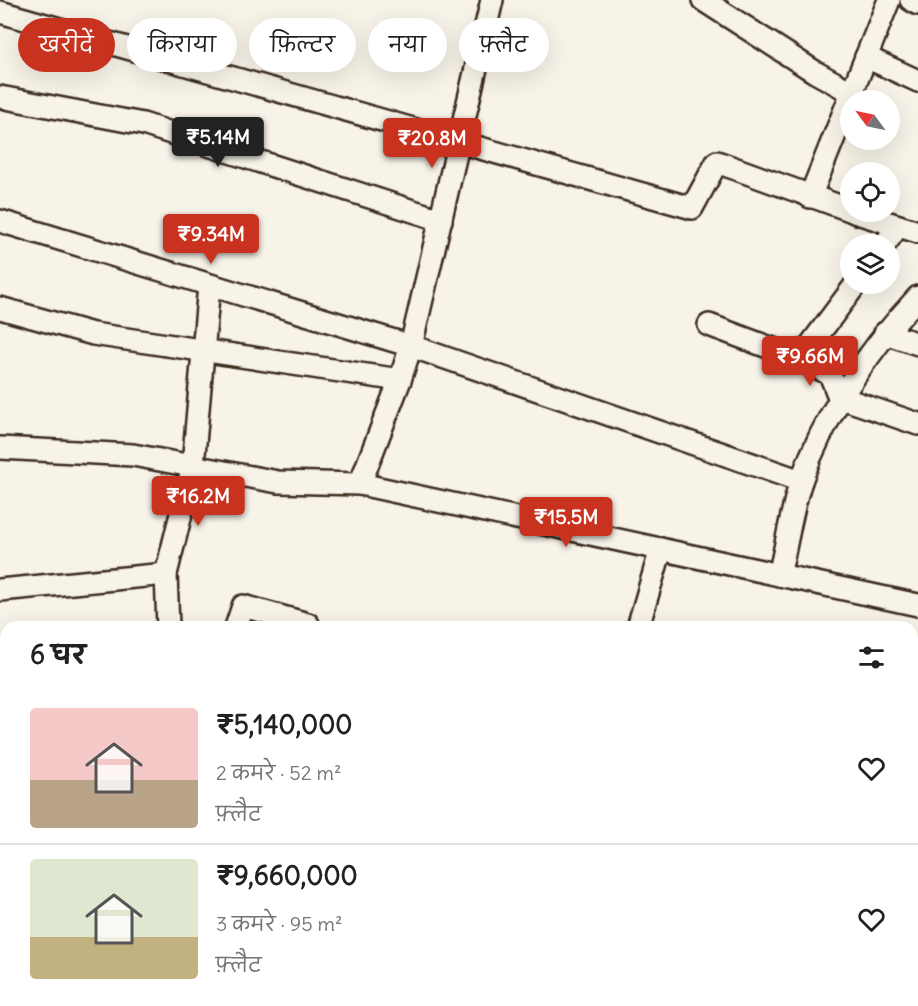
<!DOCTYPE html>
<html lang="hi">
<meta charset="utf-8">
<style>
body{margin:0;font-family:Delius,"Playpen Sans Deva",sans-serif;background:#f6f6f6;color:#202124;height:100vh;display:flex;flex-direction:column;font-size:22px;white-space:nowrap}
*{box-sizing:border-box;margin:0}
p{font-size:20px;color:#757577}
.icon{flex:none;width:33px;height:33px;fill:none;stroke:currentColor;stroke-width:2;stroke-linecap:round;stroke-linejoin:round}
.map{position:relative;flex:1;overflow:hidden}
.side{position:absolute;left:0px;top:621px;width:918px;height:386px;display:flex;flex-direction:column;background:#fff;border-radius:18px 18px 0 0;box-shadow:0 6px 24px #0002}
.side>*{flex:none}
.banner{position:absolute;left:18px;top:18px;width:600px;height:54px;display:flex;gap:12px}
.needle{width:39px;rotate:303deg}
.controls{position:absolute;left:840px;top:90px;display:grid;gap:12px}
.controls a{display:grid;place-items:center;width:60px;height:60px;border-radius:50%;background:#fff;box-shadow:0 6px 24px #0002;font-size:30px}
.price{position:absolute;translate:-50% -51px;padding:0 14px;border-radius:6px;background:#c8321e;color:#fff;font-size:20px;line-height:39px;filter:drop-shadow(0 2px 3px #0008)}
.price::after{content:'';position:absolute;left:50%;top:36px;width:18px;height:14px;margin-left:-9px;background:inherit;clip-path:polygon(0 0,100% 0,50% 100%)}
.price.selected{background:#222;color:#fff}
ul{padding:0;list-style:none}
li{display:flex;align-items:center;gap:18px;height:150px;padding:0 30px}
li+li{border-top:2px solid #e0e0e0}
li span{display:grid;place-items:center;flex:none;width:168px;height:120px;border-radius:6px;color:#555}
li>.icon{margin-inline-start:auto}
span .icon{width:72px;height:72px;fill:#fffc;stroke-width:1}
li b{font-size:26px}
h2{display:flex;justify-content:space-between;align-items:center;height:72px;padding:0 30px;font-size:26px}
.chip{padding:0 21px;border-radius:27px;background:#fff;box-shadow:0 6px 24px #0002;font-size:21px;line-height:54px}
.chip.selected{background:#c8321e;color:#fff}
.map>svg:first-child{display:block}
.lines{fill:none;stroke-linecap:round;stroke-linejoin:round}
.minor-casing{stroke:#3b2a1e;stroke-width:26}
.minor{stroke:#f7f3e8;stroke-width:21}
</style>
<div class="map">
<svg width="918" height="1006" viewBox="0 0 918 1006">
<rect width="100%" height="100%" fill="#f7f3e8"/>
<filter id="ink" filterUnits="userSpaceOnUse"><feTurbulence type="fractalNoise" baseFrequency=".0167" numOctaves="2"/><feDisplacementMap in="SourceGraphic" scale="12" xChannelSelector="R" yChannelSelector="G"/><feConvolveMatrix kernelMatrix="1 2 1 2 8 2 1 2 1" color-interpolation-filters="sRGB"/></filter>
<g filter="url(#ink)">
<g class="lines">
<defs>
<g id="minor">
<path d="M703 0 815 72 851 92"/>
<path d="M911 0 918 4"/>
<path d="M0 12 692 208 717 162 850 210"/>
<path d="M866 57 918 81"/>
<path d="M0 97 143 124 441 220"/>
<path d="M810 197 889 0"/>
<path d="M854 212 918 232"/>
<path d="M0 221 411 346 801 481"/>
<path d="M885 244 898 226"/>
<path d="M0 308 93 334 400 380 360 484 278 482 133 455 0 448"/>
<path d="M709 325 800 359 830 374 839 397 918 424"/>
<path d="M885 333 918 344"/>
<path d="M800 359 856 284"/>
<path d="M400 380 411 346 492 0"/>
<path d="M360 484 918 605"/>
<path d="M166 574 168 627"/>
<path d="M779 575C787 544 791 511 801 481 826 411 868 351 918 297"/>
<path d="M0 590 166 574 193 466 209 285"/>
<path d="M236 627 243 606 308 624"/>
<path d="M638 627 661 549"/>
<path d="M912 654 918 656"/>
<path d="M0 663 6 662"/>
<path d="M912 823 918 825"/>
<path d="M0 919H6"/>
<path d="M912 948 918 950"/>
<path d="M251 1000 265 1006"/>
<path d="M732 1000 749 1006"/>
<path d="M29 1006 31 1000"/>
<path d="M402 1006 404 1000"/>
</g>
</defs>
<use href="#minor" class="minor-casing"/>
<use href="#minor" class="minor"/>
</g>
</g>
</svg>
<div class="controls">
<a><svg class="needle" viewBox="-14 -14 28 28"><path d="M0-13l5 13h-10z" fill="#e53935"/><path d="M0 13l5-13h-10z" fill="#757577"/></svg></a>
<a><svg class="icon" aria-label="locate" viewBox="0 0 24 24"><circle cx="12" cy="12" r="6"/><path d="M12 2v4M12 18v4M2 12h4M18 12h4"/></svg></a>
<a><svg class="icon" aria-label="layers" viewBox="0 0 24 24"><path d="M12 4l9 5-9 5-9-5zM3 14l9 5 9-5"/></svg></a>
</div>
<b class="price selected" style="left:218px;top:168px">₹5.14M</b>
<b class="price" style="left:432px;top:169px">₹20.8M</b>
<b class="price" style="left:211px;top:265px">₹9.34M</b>
<b class="price" style="left:810px;top:387px">₹9.66M</b>
<b class="price" style="left:198px;top:527px">₹16.2M</b>
<b class="price" style="left:566px;top:548px">₹15.5M</b>
<div class="banner">
<a class="chip selected">खरीदें</a>
<a class="chip">किराया</a>
<a class="chip">फ़िल्टर</a>
<a class="chip">नया</a>
<a class="chip">फ़्लैट</a>
</div>
<section class="side">
<h2>6 घर<svg class="icon" aria-label="filters" viewBox="0 0 24 24"><path d="M4 7h16M4 17h16"/><circle cx="9" cy="7" r="2"/><circle cx="15" cy="17" r="2"/></svg></h2>
<ul>
<li><span style="background:linear-gradient(#f6c9c9 60%,#b9a48a 0)"><svg class="icon" aria-label="home" viewBox="0 0 24 24"><path d="M3 11l9-7 9 7M6 9v11h12V9"/></svg></span><div><b>₹5,140,000</b><p>2 कमरे · 52 m²</p><p>फ़्लैट</p></div><svg class="icon" aria-label="heart" viewBox="0 0 24 24"><path d="M12 20l-8-8c-3-5 5-10 8-4 3-6 11-1 8 4z"/></svg></li>
<li><span style="background:linear-gradient(#dfe7d0 65%,#c2b280 0)"><svg class="icon" aria-label="home" viewBox="0 0 24 24"><path d="M3 11l9-7 9 7M6 9v11h12V9"/></svg></span><div><b>₹9,660,000</b><p>3 कमरे · 95 m²</p><p>फ़्लैट</p></div><svg class="icon" aria-label="heart" viewBox="0 0 24 24"><path d="M12 20l-8-8c-3-5 5-10 8-4 3-6 11-1 8 4z"/></svg></li>
</ul>
</section>
</div>
